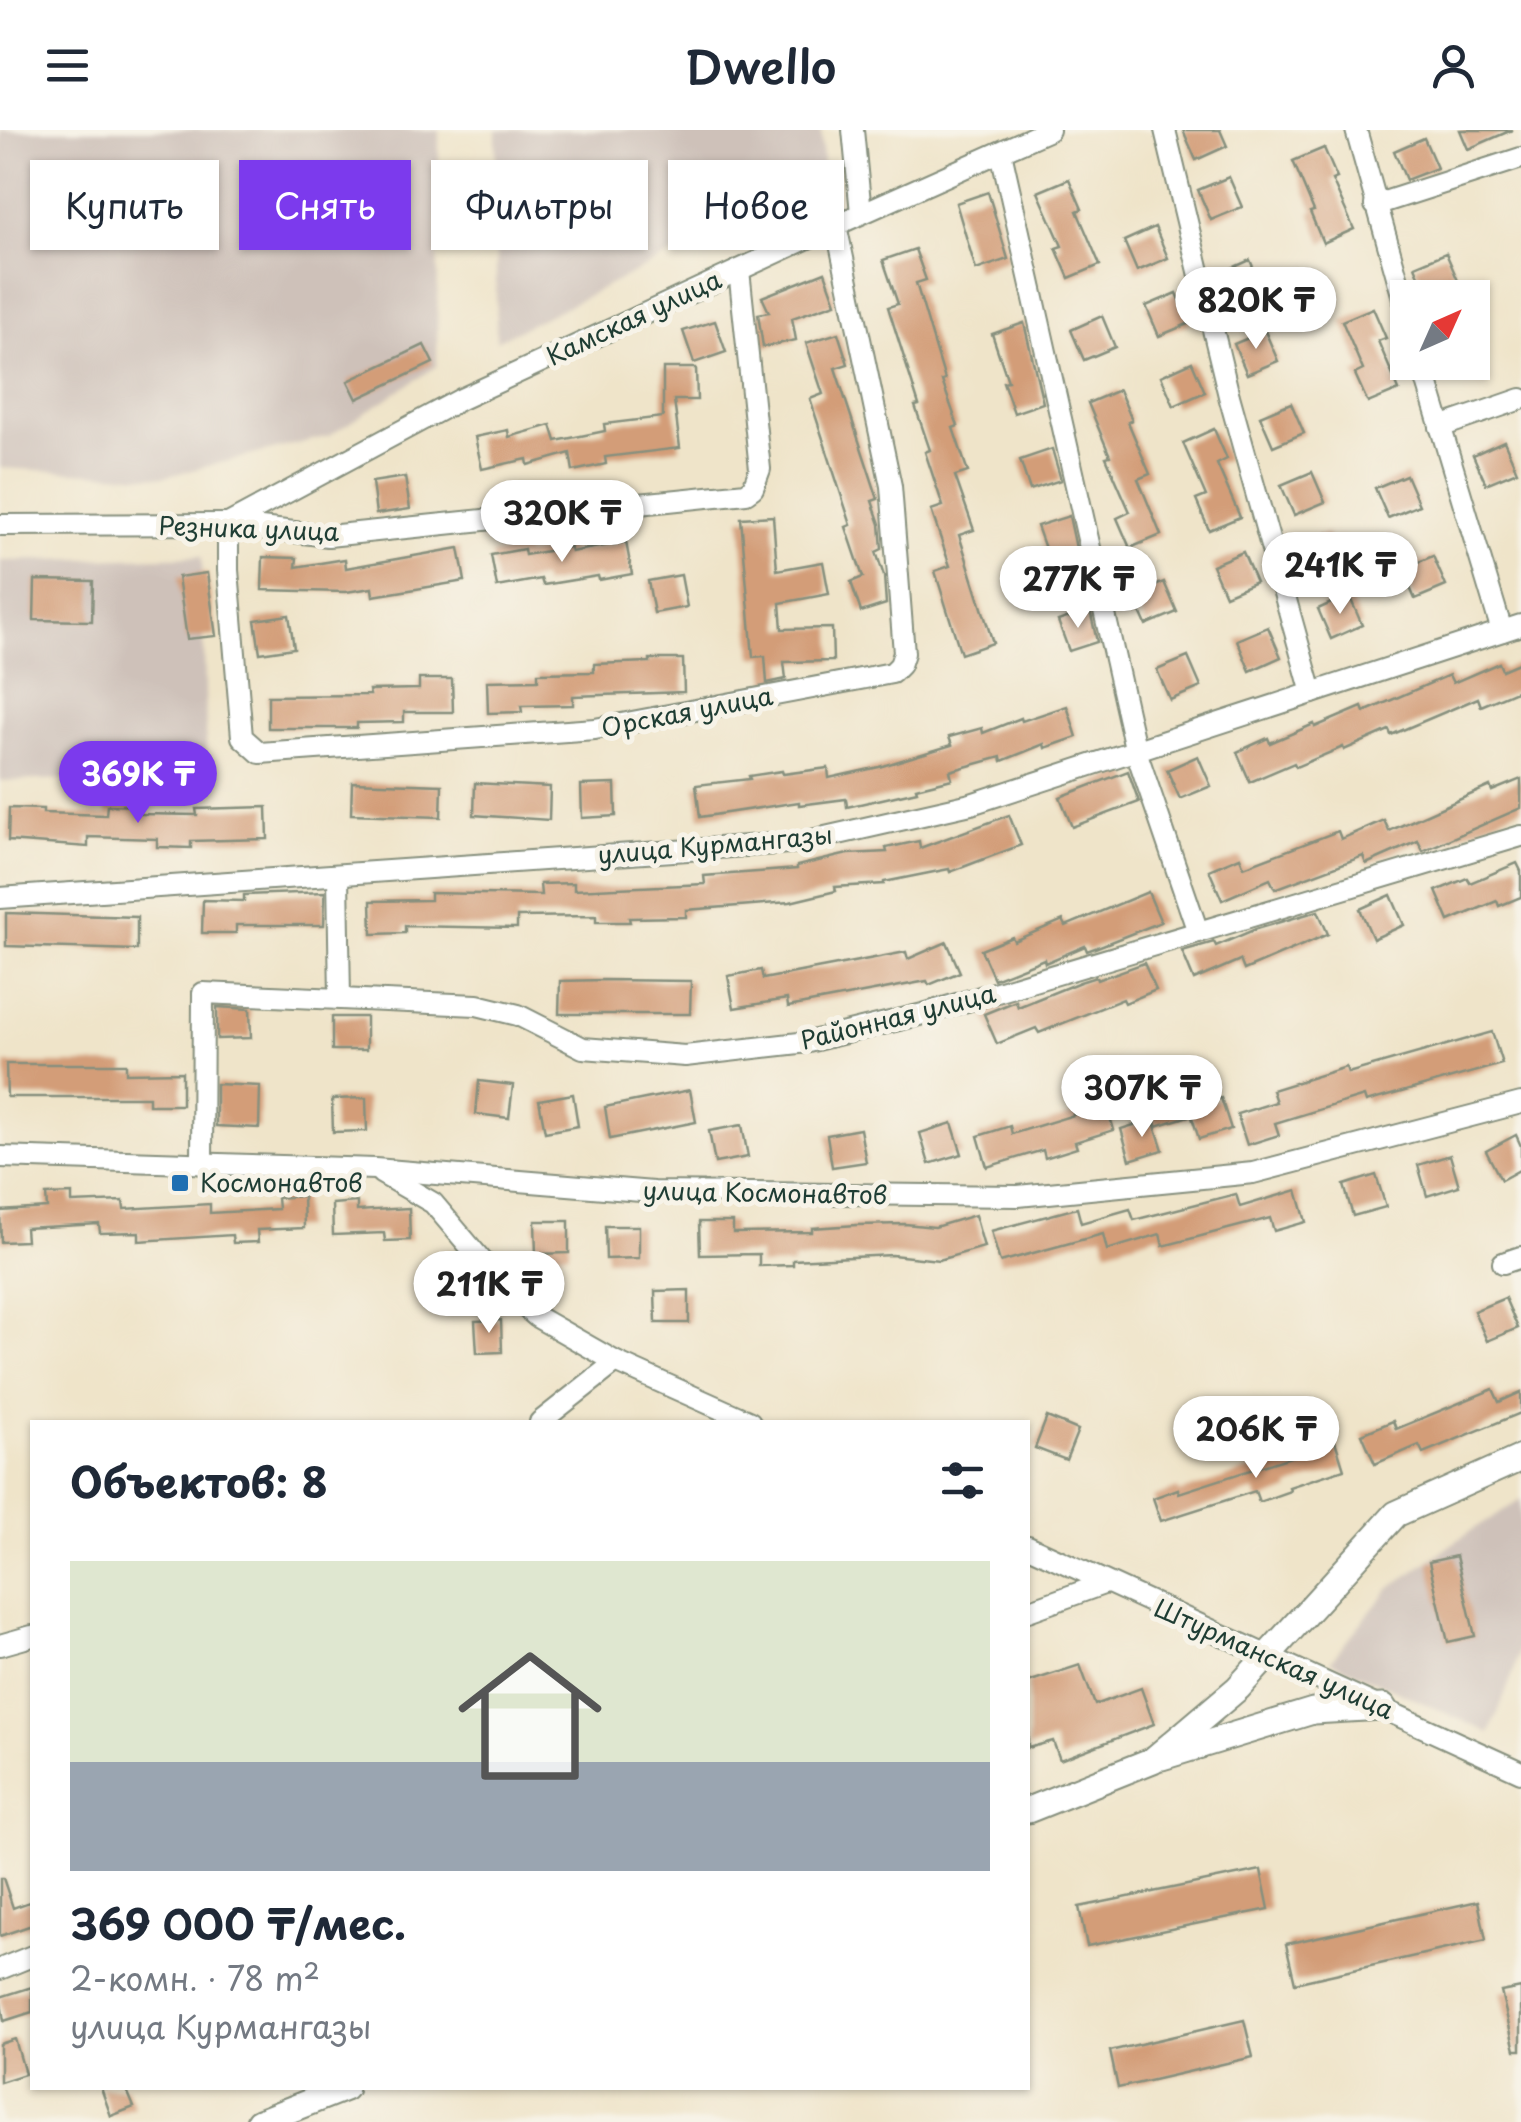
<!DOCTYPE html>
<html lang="ru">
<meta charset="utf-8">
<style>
body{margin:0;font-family:"Playpen Sans",sans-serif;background:#f2f2f3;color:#1f2937;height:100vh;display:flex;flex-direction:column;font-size:38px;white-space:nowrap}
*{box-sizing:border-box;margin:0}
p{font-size:32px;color:#747a83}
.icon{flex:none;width:55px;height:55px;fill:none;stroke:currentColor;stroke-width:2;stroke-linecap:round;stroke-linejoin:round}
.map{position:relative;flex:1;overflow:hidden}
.sheet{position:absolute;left:30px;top:1290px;width:1000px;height:670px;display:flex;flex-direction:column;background:#fff;border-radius:0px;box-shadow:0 2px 8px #0004}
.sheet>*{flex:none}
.hud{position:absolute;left:30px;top:30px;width:1000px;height:90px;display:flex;gap:20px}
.needle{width:65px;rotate:45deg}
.fabs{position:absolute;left:1390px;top:150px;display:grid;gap:20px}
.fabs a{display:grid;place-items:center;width:100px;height:100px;border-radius:0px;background:#fff;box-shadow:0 2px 8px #0004;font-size:50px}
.price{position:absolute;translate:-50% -85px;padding:0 22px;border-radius:35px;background:#fff;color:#222;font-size:32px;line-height:65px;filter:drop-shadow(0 2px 5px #0008)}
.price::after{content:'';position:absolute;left:50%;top:60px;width:30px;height:22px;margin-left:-15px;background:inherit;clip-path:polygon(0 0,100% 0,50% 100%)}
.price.current{background:#7c3aed;color:#fff}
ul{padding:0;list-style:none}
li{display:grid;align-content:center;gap:20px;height:530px;padding:0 40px}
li+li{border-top:2px solid #e0e1e3}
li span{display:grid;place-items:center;height:310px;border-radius:0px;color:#555}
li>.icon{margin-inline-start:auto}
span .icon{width:180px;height:180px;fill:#fffc;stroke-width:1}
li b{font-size:42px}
h2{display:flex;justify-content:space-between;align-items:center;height:120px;padding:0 40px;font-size:42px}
.chip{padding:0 35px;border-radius:0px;background:#fff;box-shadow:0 2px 8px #0004;font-size:35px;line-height:90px}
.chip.current{background:#7c3aed;color:#fff}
header{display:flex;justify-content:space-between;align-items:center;height:130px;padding:0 40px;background:#fff;font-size:45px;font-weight:600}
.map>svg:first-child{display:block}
.industrial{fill:#cec1b9}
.building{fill:#d39d78}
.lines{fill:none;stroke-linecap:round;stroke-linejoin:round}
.minor-casing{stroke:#87907e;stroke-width:24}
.major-casing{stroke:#87907e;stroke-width:29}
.minor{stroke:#fff;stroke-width:20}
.major{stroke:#fff;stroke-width:25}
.poi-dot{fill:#1f6fb2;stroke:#f7f3e8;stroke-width:4}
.labels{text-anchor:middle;stroke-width:10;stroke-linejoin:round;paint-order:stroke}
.street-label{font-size:25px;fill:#1f3d34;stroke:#f7f3e8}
.poi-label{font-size:25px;fill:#1f3d34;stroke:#f7f3e8;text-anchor:start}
</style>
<header><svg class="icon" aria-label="menu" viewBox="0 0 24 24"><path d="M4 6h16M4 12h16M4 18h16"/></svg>Dwello<svg class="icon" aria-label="person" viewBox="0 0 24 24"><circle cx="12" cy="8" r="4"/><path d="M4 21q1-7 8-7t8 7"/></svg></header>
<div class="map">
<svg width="1521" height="1992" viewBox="0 0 1521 1992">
<rect width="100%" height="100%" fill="#f7f3e8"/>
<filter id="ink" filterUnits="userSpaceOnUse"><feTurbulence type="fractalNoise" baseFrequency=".01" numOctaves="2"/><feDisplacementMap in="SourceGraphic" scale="20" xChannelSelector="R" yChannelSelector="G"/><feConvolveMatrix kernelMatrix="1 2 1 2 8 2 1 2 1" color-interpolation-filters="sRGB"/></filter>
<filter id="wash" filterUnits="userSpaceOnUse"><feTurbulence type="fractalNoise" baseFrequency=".0048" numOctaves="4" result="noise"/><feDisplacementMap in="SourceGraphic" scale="40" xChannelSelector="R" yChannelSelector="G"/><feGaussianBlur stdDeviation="2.25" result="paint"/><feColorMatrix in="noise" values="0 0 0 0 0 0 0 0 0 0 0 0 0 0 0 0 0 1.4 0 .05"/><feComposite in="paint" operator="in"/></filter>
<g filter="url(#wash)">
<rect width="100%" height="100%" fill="#efe4c9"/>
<g class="industrial">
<path d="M0 0H439L437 236 329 306 164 347 0 338Z"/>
<path d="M496 0H821L824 49 496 211Z"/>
<path d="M202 426 207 646 0 651V431Z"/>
<path d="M1521 1370V1509L1514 1541 1490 1603 1330 1531 1389 1459 1469 1402Z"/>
</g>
<g id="blocks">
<g class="building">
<path d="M1183 0H1220L1227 16 1196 30Z"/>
<path d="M1460 0H1512L1468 19Z"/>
<path d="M1424 8 1437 38 1406 50 1394 21Z"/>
<path d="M1324 18 1337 48 1332 50 1354 99 1323 113 1310 82 1314 81 1293 31Z"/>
<path d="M1229 47 1242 77 1211 90 1198 60Z"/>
<path d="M1069 49 1082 79 1077 81 1100 135 1069 148 1056 118 1062 116 1038 62Z"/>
<path d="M988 62 1008 129 976 140 956 73Z"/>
<path d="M1155 97 1168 128 1137 141 1124 111Z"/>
<path d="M915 119 926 150 916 153 945 250 942 251 958 296 953 298 968 342 955 346 974 400 959 405 993 513 961 524 935 441 950 436 931 380 943 376 925 322 930 320 915 276 919 275 888 177 898 174 883 130Z"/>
<path d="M1446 123 1459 153 1428 166 1415 136Z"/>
<path d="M1250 130 1263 160 1232 174 1219 144Z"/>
<path d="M825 142 836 173 792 188 796 210 763 217 758 184 769 182 762 167Z"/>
<path d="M1177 163 1190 193 1159 206 1146 176Z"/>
<path d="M1373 178 1386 208 1378 211 1399 260 1368 273 1355 244 1363 240 1342 191Z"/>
<path d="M1102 186 1115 217 1084 230 1071 200Z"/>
<path d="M715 191 726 222 694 233 683 201Z"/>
<path d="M1024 193 1043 273 1014 283 1003 252 1008 251 992 204Z"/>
<path d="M1265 201 1278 231 1247 244 1234 214Z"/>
<path d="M838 203 848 234 835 238 878 369 872 371 880 394 882 419 876 422 884 446 886 474 861 482 851 452 863 447 846 397 851 395 810 269 823 264 806 213Z"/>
<path d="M424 215 433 233 357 269 348 251Z"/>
<path d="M1192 232 1205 262 1174 276 1161 246Z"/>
<path d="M663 238H696L697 270H674L680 318 605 327 606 334 573 341 570 323 528 335 527 329 482 339 475 307 508 300 509 307 551 295 556 311 605 301 604 294 663 287Z"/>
<path d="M1119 260 1132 290 1128 292 1150 344 1138 349 1161 405 1130 418 1117 388 1130 382 1106 327 1110 326 1088 273Z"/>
<path d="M1291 273 1304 303 1273 316 1260 286Z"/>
<path d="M1214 299 1227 329 1217 334 1240 387 1209 400 1196 370 1206 366 1183 313Z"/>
<path d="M1504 311 1517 341 1486 354 1473 325Z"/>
<path d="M1052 319 1061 350 1030 360 1020 330Z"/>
<path d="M1312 342 1325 372 1294 385 1281 355Z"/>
<path d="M1406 345 1419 375 1388 388 1375 358Z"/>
<path d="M405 347 410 379 376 384 372 352Z"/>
<path d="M773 386 777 440 823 432 829 464 780 473 782 499 832 498 833 531 784 532 786 549 767 553 765 526 753 527 741 388Z"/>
<path d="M1069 386 1076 418 1048 427 1037 396Z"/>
<path d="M1327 403 1340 432 1308 446 1295 416Z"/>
<path d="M626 412 632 444 599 450 598 446 543 455 541 449 497 457 491 425 524 419 525 425 570 417 571 422Z"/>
<path d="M459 418 465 451 373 466 372 458 346 462 262 460 263 427 297 428 296 437 345 429 346 438Z"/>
<path d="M1243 422 1256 452 1225 465 1212 435Z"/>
<path d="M1433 426 1446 456 1415 469 1402 439Z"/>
<path d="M207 443 216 506 187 509 178 447Z"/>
<path d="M681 445 687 477 654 483 648 451Z"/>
<path d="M35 450 93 451 92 491 34 490Z"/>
<path d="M1164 452 1177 482 1146 495 1133 466Z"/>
<path d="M1349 465 1362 495 1331 509 1318 479Z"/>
<path d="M1090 480 1097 512 1069 521 1058 491Z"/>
<path d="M289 485 294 518 260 523 255 490Z"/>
<path d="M1268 497 1281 527 1250 541 1237 510Z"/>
<path d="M1188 527 1201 557 1170 570 1157 540Z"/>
<path d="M650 529H683L684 562 573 566V575L521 576 522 582 488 583 487 551 538 550V543L594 542V534L650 532Z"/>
<path d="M1521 532V559L1481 576 1478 568 1391 605 1389 600 1344 620 1343 617 1296 637 1294 633 1250 652 1237 622 1268 608 1270 613 1314 594 1315 597 1362 577 1364 582 1449 545 1453 553 1499 533 1502 540Z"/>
<path d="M419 549H452L453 582H404V592L357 593V598H268V566L370 565 369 560 419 559Z"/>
<path d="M1067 576 1077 607 1045 618 1044 614 1002 631 1001 627 950 641 952 649 916 658 917 661 847 677 846 669 799 675V672L700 687 696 655 750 649 749 646 782 641 783 644 828 638 829 648 879 637 952 615 949 607 982 598 983 603 1021 588 1022 591Z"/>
<path d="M1198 626 1211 656 1180 669 1167 640Z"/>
<path d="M1128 641 1139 672 1072 697 1060 667Z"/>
<path d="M1521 649V678L1423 721 1418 711 1366 734 1363 726 1275 759 1270 749 1222 770 1209 740 1240 727 1244 737 1338 701 1341 709 1384 690 1389 701 1490 656 1492 661Z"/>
<path d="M352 652 442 655 441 687 351 684Z"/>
<path d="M475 653 550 657 549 690 474 685Z"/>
<path d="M615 654 616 686 582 688 581 655Z"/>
<path d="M107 675 140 676V684L197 685 196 679 267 677 268 709 191 711V718L157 717V709L88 707V717L8 711 9 678 43 679V683L106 685Z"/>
<path d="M1009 685 1021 715 950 742 949 739 884 752V754L835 757 836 761 790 772 686 780V787L629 788 630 792H596V786L517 787V798L405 796V803L372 804 371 771 430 770V763L541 765 540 754 574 753V760L705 754 704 746 797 739V736L848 724 887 722 886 718 919 711 920 718Z"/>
<path d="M1517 733 1521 741V767L1499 776 1497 771 1449 791 1436 761 1467 748 1470 753Z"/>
<path d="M325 762 324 795H236V803H202L203 770 244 771V765Z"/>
<path d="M1148 762 1161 792 1095 818 1087 821 1085 816 1045 833 1044 829 994 849 981 820 1012 807 1014 811 1063 790 1066 796Z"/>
<path d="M1391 765 1404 795 1373 809 1360 779Z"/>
<path d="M1318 781 1328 804 1244 840 1240 830 1194 850 1182 821 1214 812 1216 816 1256 799Z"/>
<path d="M6 783 137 787V820L6 816Z"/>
<path d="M947 812 960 842 929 855 927 851 788 877 787 869 734 878 728 846 761 840 763 849 906 822 908 829Z"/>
<path d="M1144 833 1156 860 1125 873 1123 869 1039 903 1036 898 997 914 984 884 1016 871 1018 877 1080 852 1096 847 1097 850Z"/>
<path d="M604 850 691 851 690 884H559L560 851Z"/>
<path d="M217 877 250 879 251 908 217 909Z"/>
<rect x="332" y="887" width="34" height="33"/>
<path d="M1492 902 1502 934 1366 972 1364 966 1275 993 1279 1005 1247 1015 1237 984 1276 972 1272 960 1346 937 1348 943Z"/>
<path d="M6 934H126V943L182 942V975H149V967H7Z"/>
<path d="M479 951 513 955 509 988 476 984Z"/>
<path d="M216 954 260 956 259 998 216 996Z"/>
<path d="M1180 955 1189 986 1157 996 1147 965Z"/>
<path d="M690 960 696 992 610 1009 605 977Z"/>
<path d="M573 964 578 996 545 1002 539 970Z"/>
<path d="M366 968 367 1001 333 1002 332 969Z"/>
<path d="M1221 968 1231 999 1199 1009 1189 978Z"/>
<path d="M1104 969 1114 1000 1075 1012 1077 1018 1045 1028 1043 1020 987 1037 978 1006 1010 996 1012 1004 1074 985 1072 979Z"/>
<path d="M1153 989 1163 1020 1130 1030 1121 999Z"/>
<path d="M952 993 962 1024 929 1034 920 1003Z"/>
<path d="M742 995 748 1027 715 1033 709 1001Z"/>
<path d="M860 999 866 1032 832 1037 827 1005Z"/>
<path d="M1516 1005 1521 1016V1039L1501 1050 1486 1021Z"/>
<path d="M1450 1025 1459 1056 1427 1066 1418 1035Z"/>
<path d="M1376 1045 1386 1077 1353 1086 1344 1055Z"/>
<path d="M1297 1060 1306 1092 1274 1101 1270 1088 1163 1116 1160 1104 1107 1120 1103 1104 1000 1132 991 1101 1077 1078 1081 1093 1130 1079 1134 1090 1236 1064 1240 1077Z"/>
<path d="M72 1064V1073L123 1071 124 1079 210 1074V1083L278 1079 277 1068 303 1066 304 1098 257 1100 258 1112 233 1113 232 1105 139 1111V1102L100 1103 99 1094 25 1098 26 1111 1 1112 0 1081 47 1078 46 1065Z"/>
<path d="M357 1072V1081L409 1078 410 1110 385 1111 384 1103 333 1105 332 1074Z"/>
<path d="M975 1085 984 1117 939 1130 892 1125 793 1130V1135L759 1136V1124L700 1125 699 1092H733V1103L812 1102V1098L857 1095 905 1094 935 1097Z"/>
<path d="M535 1091H569V1123L536 1124Z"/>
<path d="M605 1096H639V1128L606 1129Z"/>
<path d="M463 1130 467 1162 441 1163 440 1131Z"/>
<path d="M689 1160V1193H656L655 1161Z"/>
<path d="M1505 1168 1518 1198 1487 1211 1474 1181Z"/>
<path d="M501 1190 502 1222 477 1223 475 1191Z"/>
<path d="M1493 1259 1499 1272 1521 1262V1283L1423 1323 1419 1315 1375 1334 1362 1304 1393 1291 1396 1299Z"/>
<path d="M1047 1287 1078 1300 1066 1330 1035 1318Z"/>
<path d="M1334 1308 1344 1339 1289 1357 1290 1361 1259 1372 1255 1361 1161 1391 1153 1368 1178 1359 1179 1363 1303 1323 1302 1319Z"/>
<path d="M1456 1426 1475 1506 1448 1512 1429 1432Z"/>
<path d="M1080 1535 1095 1575 1141 1558 1154 1594 1060 1630 1053 1611 1028 1618V1552Z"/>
<path d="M1261 1740 1269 1779 1087 1816 1079 1777Z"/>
<path d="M0 1748H3L13 1778 32 1771V1795L0 1806Z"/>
<path d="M1478 1771 1486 1810 1295 1853 1286 1814Z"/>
<path d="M32 1857V1882L4 1891 0 1867Z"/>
<path d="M1521 1858V1920H1515L1501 1862Z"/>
<path d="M1244 1890 1253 1927 1118 1958 1110 1921Z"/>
<path d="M15 1909 25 1944 0 1952V1914Z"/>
<path d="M101 1958H126L134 1977 111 1986Z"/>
</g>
</g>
</g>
<g filter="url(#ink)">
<use href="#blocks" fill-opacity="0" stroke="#87907e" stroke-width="2.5"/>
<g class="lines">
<defs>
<g id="minor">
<path d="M853 0 861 83"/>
<path d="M1165 0 1229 266 1312 563"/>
<path d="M1356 0 1408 186"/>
<path d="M1001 22 1135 618 1198 802"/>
<path d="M1375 75 1521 28"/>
<path d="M1421 232 1502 501"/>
<path d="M1440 297 1521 269"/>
<path d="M228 394V440L242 607 260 623 595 599 892 543 900 535 904 523 891 356 836 95"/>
<path d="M228 394 461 269 836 95 1049 0"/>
<path d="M0 395 228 394 328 406 746 363 753 358 760 339 739 140"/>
<path d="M338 745 340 869"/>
<path d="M0 768 803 712 971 674 1521 495"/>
<path d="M0 1027 375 1039 653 1062 1018 1066 1253 1043 1521 973"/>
<path d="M202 1034 203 863 477 875 518 885 583 918 685 926 808 912 923 884 1521 706"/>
<path d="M381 1043 433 1073 510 1164 537 1187 616 1232 750 1292"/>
<path d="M1503 1133 1521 1127"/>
<path d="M540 1292 616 1232"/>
<path d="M1028 1416 1521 1642"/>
<path d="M1028 1481 1106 1453"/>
<path d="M0 1515 32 1506"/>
<path d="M0 1839 32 1826"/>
</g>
<g id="major">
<path d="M1162 1627 1313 1581 1383 1577"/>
<path d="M1028 1680 1153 1630 1238 1558 1396 1384 1521 1328"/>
<path d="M259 1992 345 1958"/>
</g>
</defs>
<use href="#minor" class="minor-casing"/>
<use href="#major" class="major-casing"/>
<use href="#minor" class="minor"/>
<use href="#major" class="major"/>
</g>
</g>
<rect class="poi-dot" x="170" y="1043" width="20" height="20" rx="5"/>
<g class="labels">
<g class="street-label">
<text transform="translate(634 188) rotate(-25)" y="9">Камская улица</text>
<text transform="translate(249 399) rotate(2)" y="9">Резника улица</text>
<text transform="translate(687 582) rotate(-11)" y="9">Орская улица</text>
<text transform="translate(715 715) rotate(-5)" y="9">улица Курмангазы</text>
<text transform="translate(898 887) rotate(-14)" y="9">Районная улица</text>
<text transform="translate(765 1063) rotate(1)" y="9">улица Космонавтов</text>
<text transform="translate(1274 1529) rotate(24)" y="9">Штурманская улица</text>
</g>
<g class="poi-label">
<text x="200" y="1062">Космонавтов</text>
</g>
</g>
</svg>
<div class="fabs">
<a><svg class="needle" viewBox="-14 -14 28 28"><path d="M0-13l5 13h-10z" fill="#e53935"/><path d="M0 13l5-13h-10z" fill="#747a83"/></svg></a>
</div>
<b class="price" style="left:1256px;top:222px">820K ₸</b>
<b class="price" style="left:562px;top:435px">320K ₸</b>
<b class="price" style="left:1340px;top:487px">241K ₸</b>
<b class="price" style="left:1078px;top:501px">277K ₸</b>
<b class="price current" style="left:138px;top:696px">369K ₸</b>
<b class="price" style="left:1142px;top:1010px">307K ₸</b>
<b class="price" style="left:489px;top:1206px">211K ₸</b>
<b class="price" style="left:1256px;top:1351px">206K ₸</b>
<div class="hud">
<a class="chip">Купить</a>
<a class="chip current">Снять</a>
<a class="chip">Фильтры</a>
<a class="chip">Новое</a>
</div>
<section class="sheet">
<h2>Объектов: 8<svg class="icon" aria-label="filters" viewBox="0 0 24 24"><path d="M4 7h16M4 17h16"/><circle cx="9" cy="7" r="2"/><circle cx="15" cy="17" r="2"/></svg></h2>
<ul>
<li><span style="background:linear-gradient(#dfe7d0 65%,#9aa5b1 0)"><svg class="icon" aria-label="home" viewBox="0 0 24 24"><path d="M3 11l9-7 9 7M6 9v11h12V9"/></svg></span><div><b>369 000 ₸/мес.</b><p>2-комн. · 78 m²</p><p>улица Курмангазы</p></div></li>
</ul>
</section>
</div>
